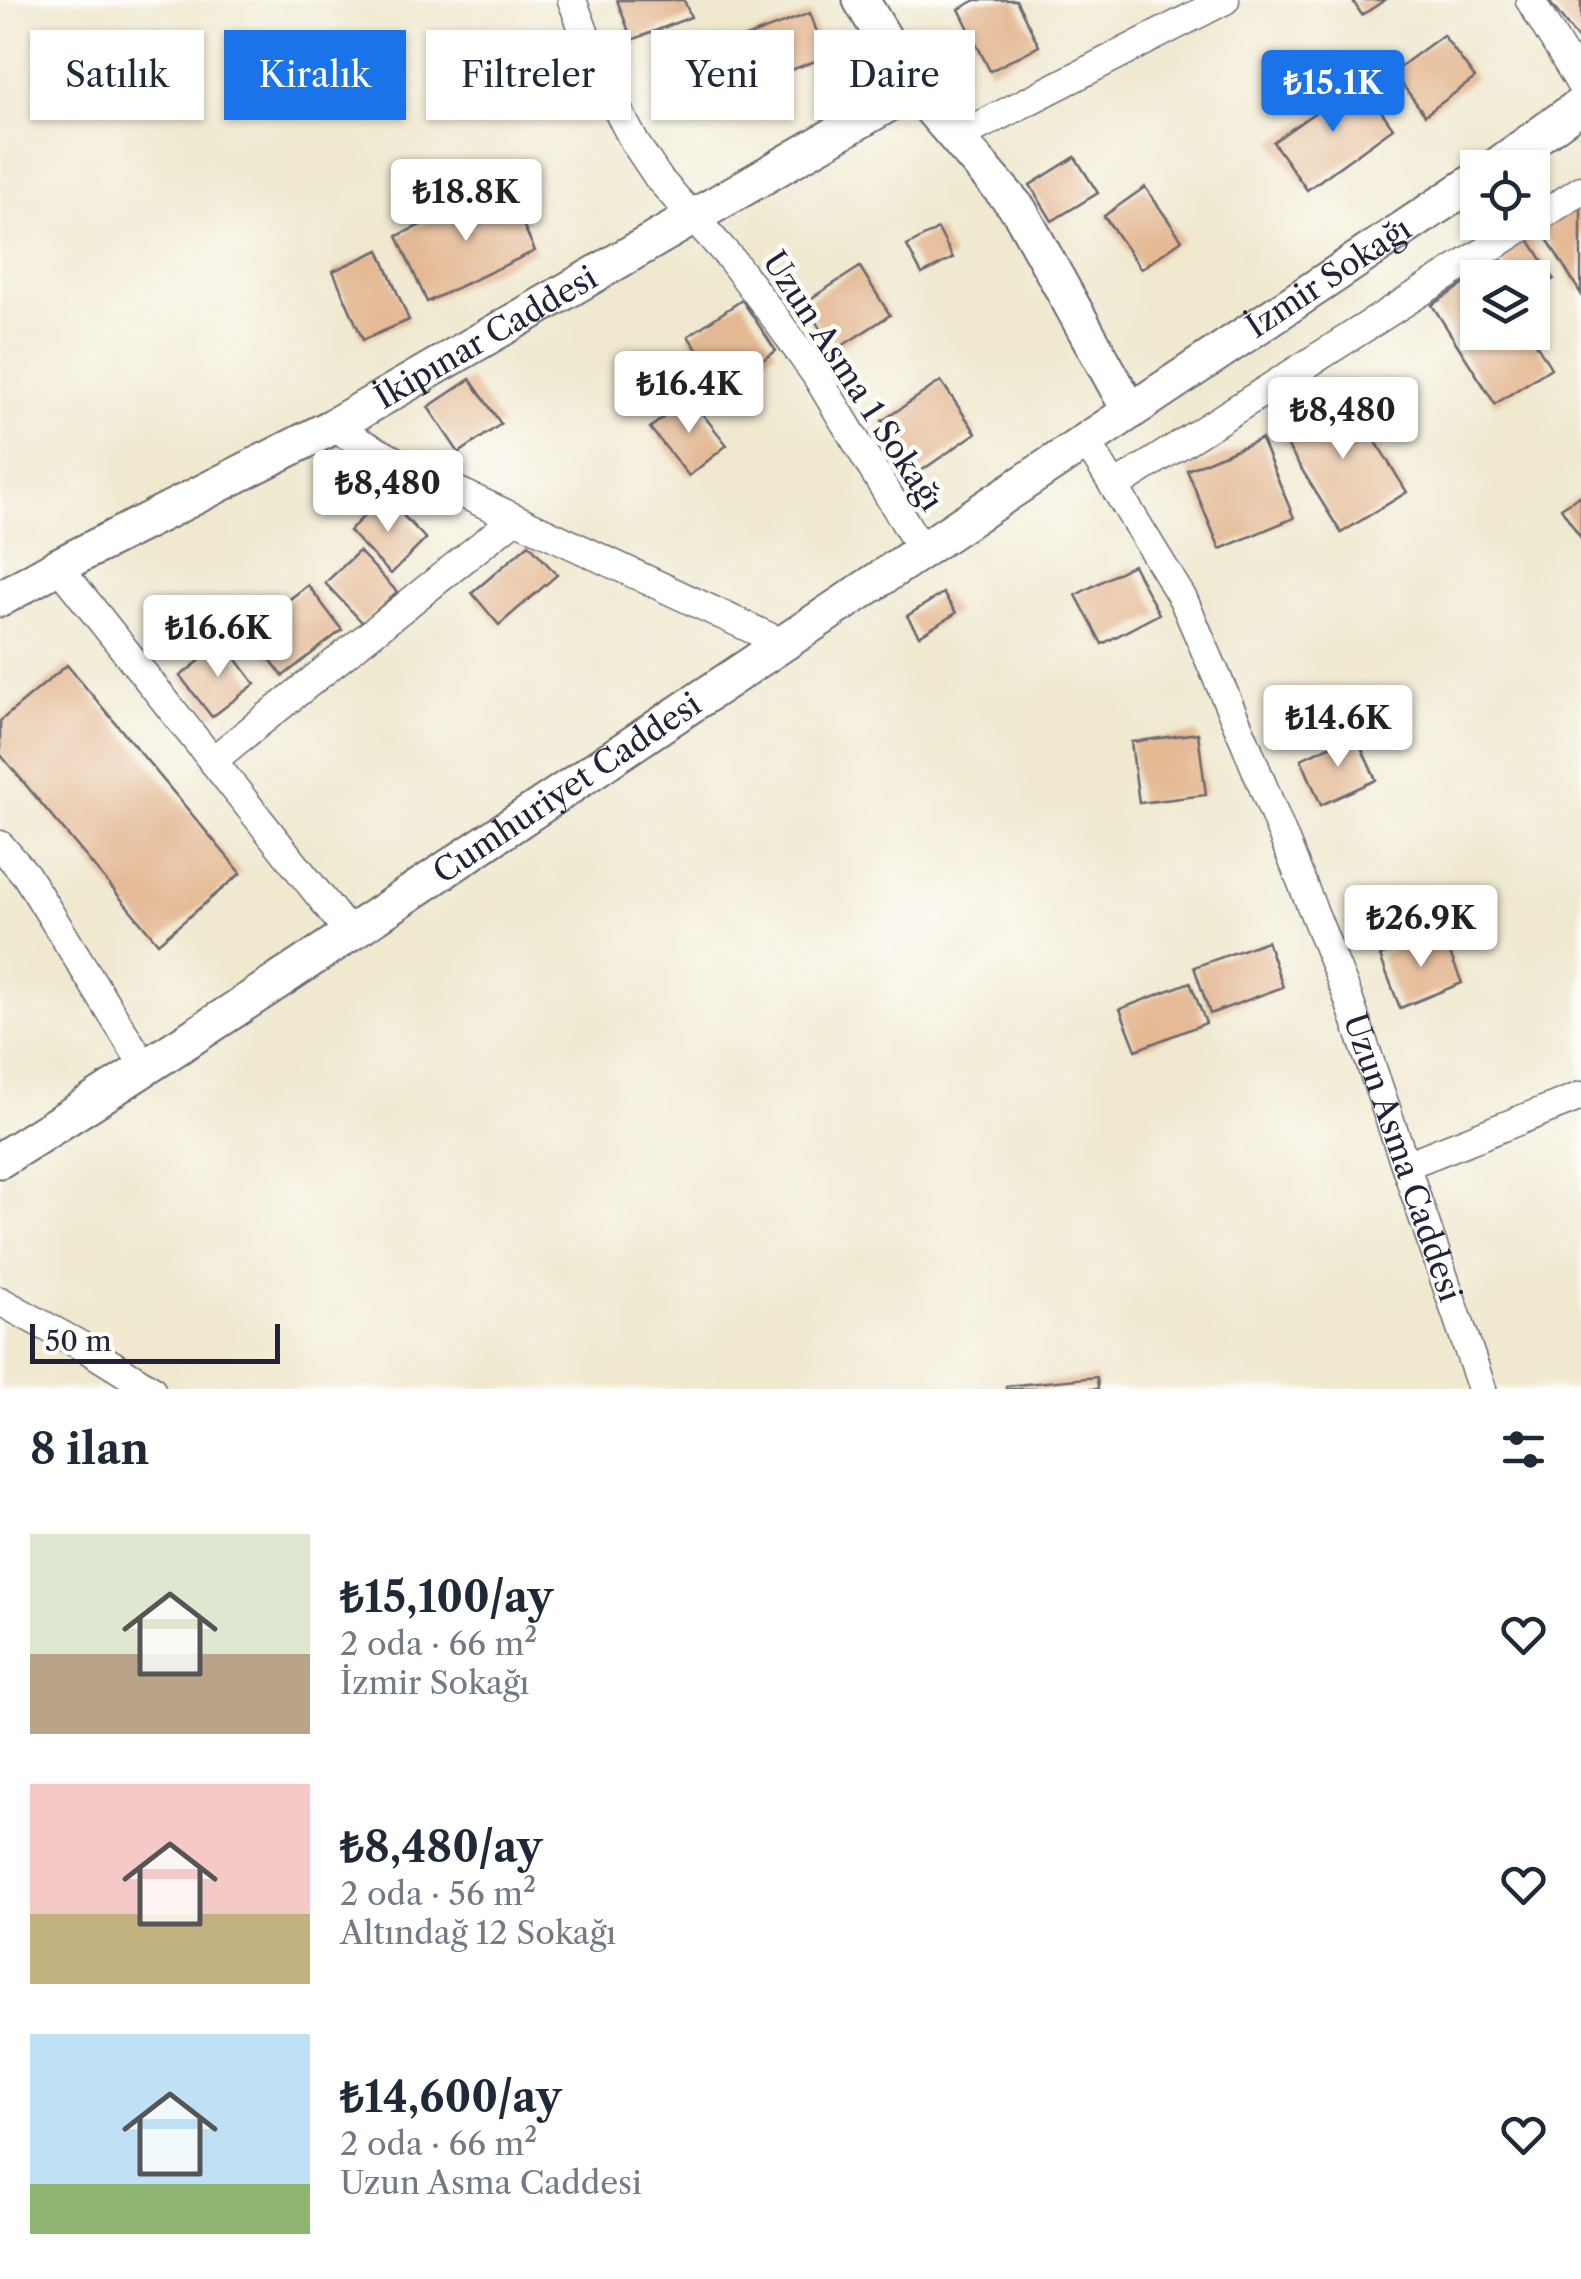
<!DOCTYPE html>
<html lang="tr">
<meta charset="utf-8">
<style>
body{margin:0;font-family:"Libre Caslon Text",serif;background:#f6f6f7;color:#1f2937;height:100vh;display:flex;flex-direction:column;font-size:38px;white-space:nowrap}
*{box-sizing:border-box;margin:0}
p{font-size:32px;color:#747a83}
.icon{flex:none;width:55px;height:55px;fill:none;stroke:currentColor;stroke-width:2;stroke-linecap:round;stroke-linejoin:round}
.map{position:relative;height:1389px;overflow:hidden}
.details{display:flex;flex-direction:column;background:#fff;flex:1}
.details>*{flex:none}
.banner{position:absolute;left:30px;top:30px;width:1000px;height:90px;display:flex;gap:20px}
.buttons{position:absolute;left:1460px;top:150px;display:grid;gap:20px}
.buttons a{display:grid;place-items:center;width:90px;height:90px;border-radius:0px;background:#fff;box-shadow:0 2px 8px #0004;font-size:50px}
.scale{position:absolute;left:30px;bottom:25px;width:250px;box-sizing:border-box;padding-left:10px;border:5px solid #22223b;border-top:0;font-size:28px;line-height:35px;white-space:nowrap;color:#22223b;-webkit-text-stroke:8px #fdfcf7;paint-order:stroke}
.price{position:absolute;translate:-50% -85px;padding:0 22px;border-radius:10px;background:#fff;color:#222;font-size:32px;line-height:65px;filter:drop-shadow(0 2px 5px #0008)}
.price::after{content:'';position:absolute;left:50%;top:60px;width:30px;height:22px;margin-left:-15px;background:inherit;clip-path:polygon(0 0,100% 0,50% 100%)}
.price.current{background:#1a73e8;color:#fff}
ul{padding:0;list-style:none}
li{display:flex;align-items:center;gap:30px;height:250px;padding:0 30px}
li span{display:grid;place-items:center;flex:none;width:280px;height:200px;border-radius:0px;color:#555}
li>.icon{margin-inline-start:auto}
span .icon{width:120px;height:120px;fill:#fffc;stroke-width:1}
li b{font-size:42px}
h2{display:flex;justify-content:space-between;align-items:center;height:120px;padding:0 30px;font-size:42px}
.chip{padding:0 35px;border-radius:0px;background:#fff;box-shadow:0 2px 8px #0004;font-size:35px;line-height:90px}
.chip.current{background:#1a73e8;color:#fff}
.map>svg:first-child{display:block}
.building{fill:#e4b994}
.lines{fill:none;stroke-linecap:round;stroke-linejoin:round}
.minor-casing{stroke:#6a686f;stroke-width:31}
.tertiary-casing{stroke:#6a686f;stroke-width:39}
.minor{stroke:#fff;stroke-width:28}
.tertiary{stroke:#fff;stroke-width:35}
.labels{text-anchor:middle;stroke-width:9;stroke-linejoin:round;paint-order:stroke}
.street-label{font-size:32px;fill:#22223b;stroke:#fdfcf7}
</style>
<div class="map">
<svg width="1581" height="1389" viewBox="0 0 1581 1389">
<rect width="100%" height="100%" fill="#fdfcf7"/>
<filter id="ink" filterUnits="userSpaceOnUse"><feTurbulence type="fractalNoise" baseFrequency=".01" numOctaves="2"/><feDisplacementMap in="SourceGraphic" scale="20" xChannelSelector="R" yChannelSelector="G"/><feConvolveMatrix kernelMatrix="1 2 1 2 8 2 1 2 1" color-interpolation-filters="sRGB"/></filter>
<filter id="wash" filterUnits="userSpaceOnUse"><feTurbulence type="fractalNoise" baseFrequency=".0048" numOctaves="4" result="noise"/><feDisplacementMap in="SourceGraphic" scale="40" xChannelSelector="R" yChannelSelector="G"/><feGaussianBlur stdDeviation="2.25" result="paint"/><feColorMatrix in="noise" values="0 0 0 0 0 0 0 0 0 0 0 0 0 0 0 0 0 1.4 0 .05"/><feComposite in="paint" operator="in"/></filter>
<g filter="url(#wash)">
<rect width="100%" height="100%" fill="#f0e9d0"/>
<g id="blocks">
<g class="building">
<path d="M617 0H684L691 17 632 40Z"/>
<path d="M976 0H1016L1039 46 990 71 959 9Z"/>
<path d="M1352 0H1385L1362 15Z"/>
<path d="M1548 0H1581V34L1577 38Z"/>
<path d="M810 13 826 57 759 82 743 38Z"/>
<path d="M1443 35 1475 78 1425 115 1393 72Z"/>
<path d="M1360 81 1393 128 1307 190 1273 142Z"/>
<path d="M1075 157 1098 193 1052 221 1030 185Z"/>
<path d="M505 185 535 251 427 302 397 236Z"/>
<path d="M1145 187 1182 240 1141 269 1104 216Z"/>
<path d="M1581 205V294L1541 229Z"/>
<path d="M938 229 953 258 922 274 907 246Z"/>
<path d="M1527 236 1554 279 1532 292V278H1512L1498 255Z"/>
<path d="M379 250 409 320 363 340 333 271Z"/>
<path d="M860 267 890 315 834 351 804 303Z"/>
<path d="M1488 269 1494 278H1478V332H1529L1551 368 1495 404 1432 305Z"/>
<path d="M742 300 776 351 722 387 688 336Z"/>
<path d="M470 379 501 424 459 453 428 407Z"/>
<path d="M941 381 976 433 918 473 882 421Z"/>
<path d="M1344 390 1407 492 1341 533 1278 431Z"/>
<path d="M689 397 727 445 689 476 650 428Z"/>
<path d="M1261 439 1294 518 1220 549 1187 470Z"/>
<path d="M1581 495V538L1561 508Z"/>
<path d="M384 496 426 539 391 574 349 531Z"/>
<path d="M529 544 557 575 499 625 472 593Z"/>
<path d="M359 551 397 592 363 623 325 583Z"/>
<path d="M1133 565 1159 614 1102 644 1076 595Z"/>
<path d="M308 585 342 630 283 676 248 631Z"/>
<path d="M943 593 956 613 919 636 907 616Z"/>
<path d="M224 642 255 684 212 717 180 676Z"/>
<path d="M67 665 241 873 158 943 0 754V721Z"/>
<path d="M1198 733 1206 795 1139 803 1131 742Z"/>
<path d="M1355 734 1376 780 1321 805 1301 759Z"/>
<path d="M1441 931 1462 983 1400 1008 1380 956Z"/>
<path d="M1267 941 1283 987 1210 1014 1194 967Z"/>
<path d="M1190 982 1206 1023 1136 1050 1120 1009Z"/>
<path d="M1097 1377 1098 1389H1006V1386Z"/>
</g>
</g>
</g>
<g filter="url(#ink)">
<use href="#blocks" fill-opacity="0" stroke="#6a686f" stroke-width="2.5"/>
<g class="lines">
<defs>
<g id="minor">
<path d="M572 0 604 84 635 143 659 179 731 259 776 319 816 375 921 549"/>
<path d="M1530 0 1581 85"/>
<path d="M958 137 1225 0"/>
<path d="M1532 222 1581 190"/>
<path d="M332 427 412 470 782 643"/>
<path id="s1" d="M1085 439 1183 599 1245 742 1346 992 1482 1389"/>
<path d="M1115 486 1531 222"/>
<path d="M58 566 350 934"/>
<path d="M212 761 514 519"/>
<path d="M0 845 26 875 146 1069"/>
<path d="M1406 1165 1581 1096"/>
<path d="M0 1301 87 1349 151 1389"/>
</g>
<g id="tertiary">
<path d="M861 0 914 89 1019 210 1129 409"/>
<path d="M1494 168 1581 105"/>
<path id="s2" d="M0 599 58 566 332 427 914 89"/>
<path id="s3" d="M0 1160C232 1015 458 861 685 709 948 531 1212 354 1478 179"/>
</g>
</defs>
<use href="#minor" class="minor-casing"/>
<use href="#tertiary" class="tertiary-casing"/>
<use href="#minor" class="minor"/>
<use href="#tertiary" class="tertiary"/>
</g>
</g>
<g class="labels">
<g class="street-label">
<text dy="11" stroke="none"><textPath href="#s3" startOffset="1595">İzmir Sokağı</textPath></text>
<text dy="11" stroke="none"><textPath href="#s2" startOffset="552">İkipınar Caddesi</textPath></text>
<text transform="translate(853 381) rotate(57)" y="11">Uzun Asma 1 Sokağı</text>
<text dy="11" stroke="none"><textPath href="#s3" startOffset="678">Cumhuriyet Caddesi</textPath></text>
<text dy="11" stroke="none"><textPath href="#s1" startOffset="788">Uzun Asma Caddesi</textPath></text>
</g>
</g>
</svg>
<div class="buttons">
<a><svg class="icon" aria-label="locate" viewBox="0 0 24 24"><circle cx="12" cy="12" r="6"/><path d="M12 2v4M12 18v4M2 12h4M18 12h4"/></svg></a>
<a><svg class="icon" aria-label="layers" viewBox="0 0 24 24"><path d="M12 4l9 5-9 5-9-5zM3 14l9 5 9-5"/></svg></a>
</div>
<div class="scale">50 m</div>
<b class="price current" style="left:1333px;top:135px">₺15.1K</b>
<b class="price" style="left:466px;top:244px">₺18.8K</b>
<b class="price" style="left:689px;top:436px">₺16.4K</b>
<b class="price" style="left:1343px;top:462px">₺8,480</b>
<b class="price" style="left:388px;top:535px">₺8,480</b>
<b class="price" style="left:218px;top:680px">₺16.6K</b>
<b class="price" style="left:1338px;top:770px">₺14.6K</b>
<b class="price" style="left:1421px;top:970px">₺26.9K</b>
<div class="banner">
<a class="chip">Satılık</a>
<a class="chip current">Kiralık</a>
<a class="chip">Filtreler</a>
<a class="chip">Yeni</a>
<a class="chip">Daire</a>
</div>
</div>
<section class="details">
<h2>8 ilan<svg class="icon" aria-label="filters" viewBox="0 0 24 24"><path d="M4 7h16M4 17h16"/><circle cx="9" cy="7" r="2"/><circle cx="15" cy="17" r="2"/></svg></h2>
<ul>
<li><span style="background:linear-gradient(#dfe7d0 60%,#b9a48a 0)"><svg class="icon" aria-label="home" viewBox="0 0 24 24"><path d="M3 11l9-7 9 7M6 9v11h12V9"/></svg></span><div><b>₺15,100/ay</b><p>2 oda · 66 m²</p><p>İzmir Sokağı</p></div><svg class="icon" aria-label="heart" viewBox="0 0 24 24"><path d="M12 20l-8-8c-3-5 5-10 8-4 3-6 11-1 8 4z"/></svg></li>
<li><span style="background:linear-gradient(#f6c9c9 65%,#c2b280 0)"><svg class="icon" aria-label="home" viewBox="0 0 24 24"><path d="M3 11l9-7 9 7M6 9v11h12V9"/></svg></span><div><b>₺8,480/ay</b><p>2 oda · 56 m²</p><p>Altındağ 12 Sokağı</p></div><svg class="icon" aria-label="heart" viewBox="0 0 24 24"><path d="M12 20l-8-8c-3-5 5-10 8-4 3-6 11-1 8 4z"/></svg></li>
<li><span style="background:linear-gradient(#bfe0f5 75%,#8fb573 0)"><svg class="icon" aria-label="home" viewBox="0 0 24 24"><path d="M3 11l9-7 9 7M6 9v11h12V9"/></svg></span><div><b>₺14,600/ay</b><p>2 oda · 66 m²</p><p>Uzun Asma Caddesi</p></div><svg class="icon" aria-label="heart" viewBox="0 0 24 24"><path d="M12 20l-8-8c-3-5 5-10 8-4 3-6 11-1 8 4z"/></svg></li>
</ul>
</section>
